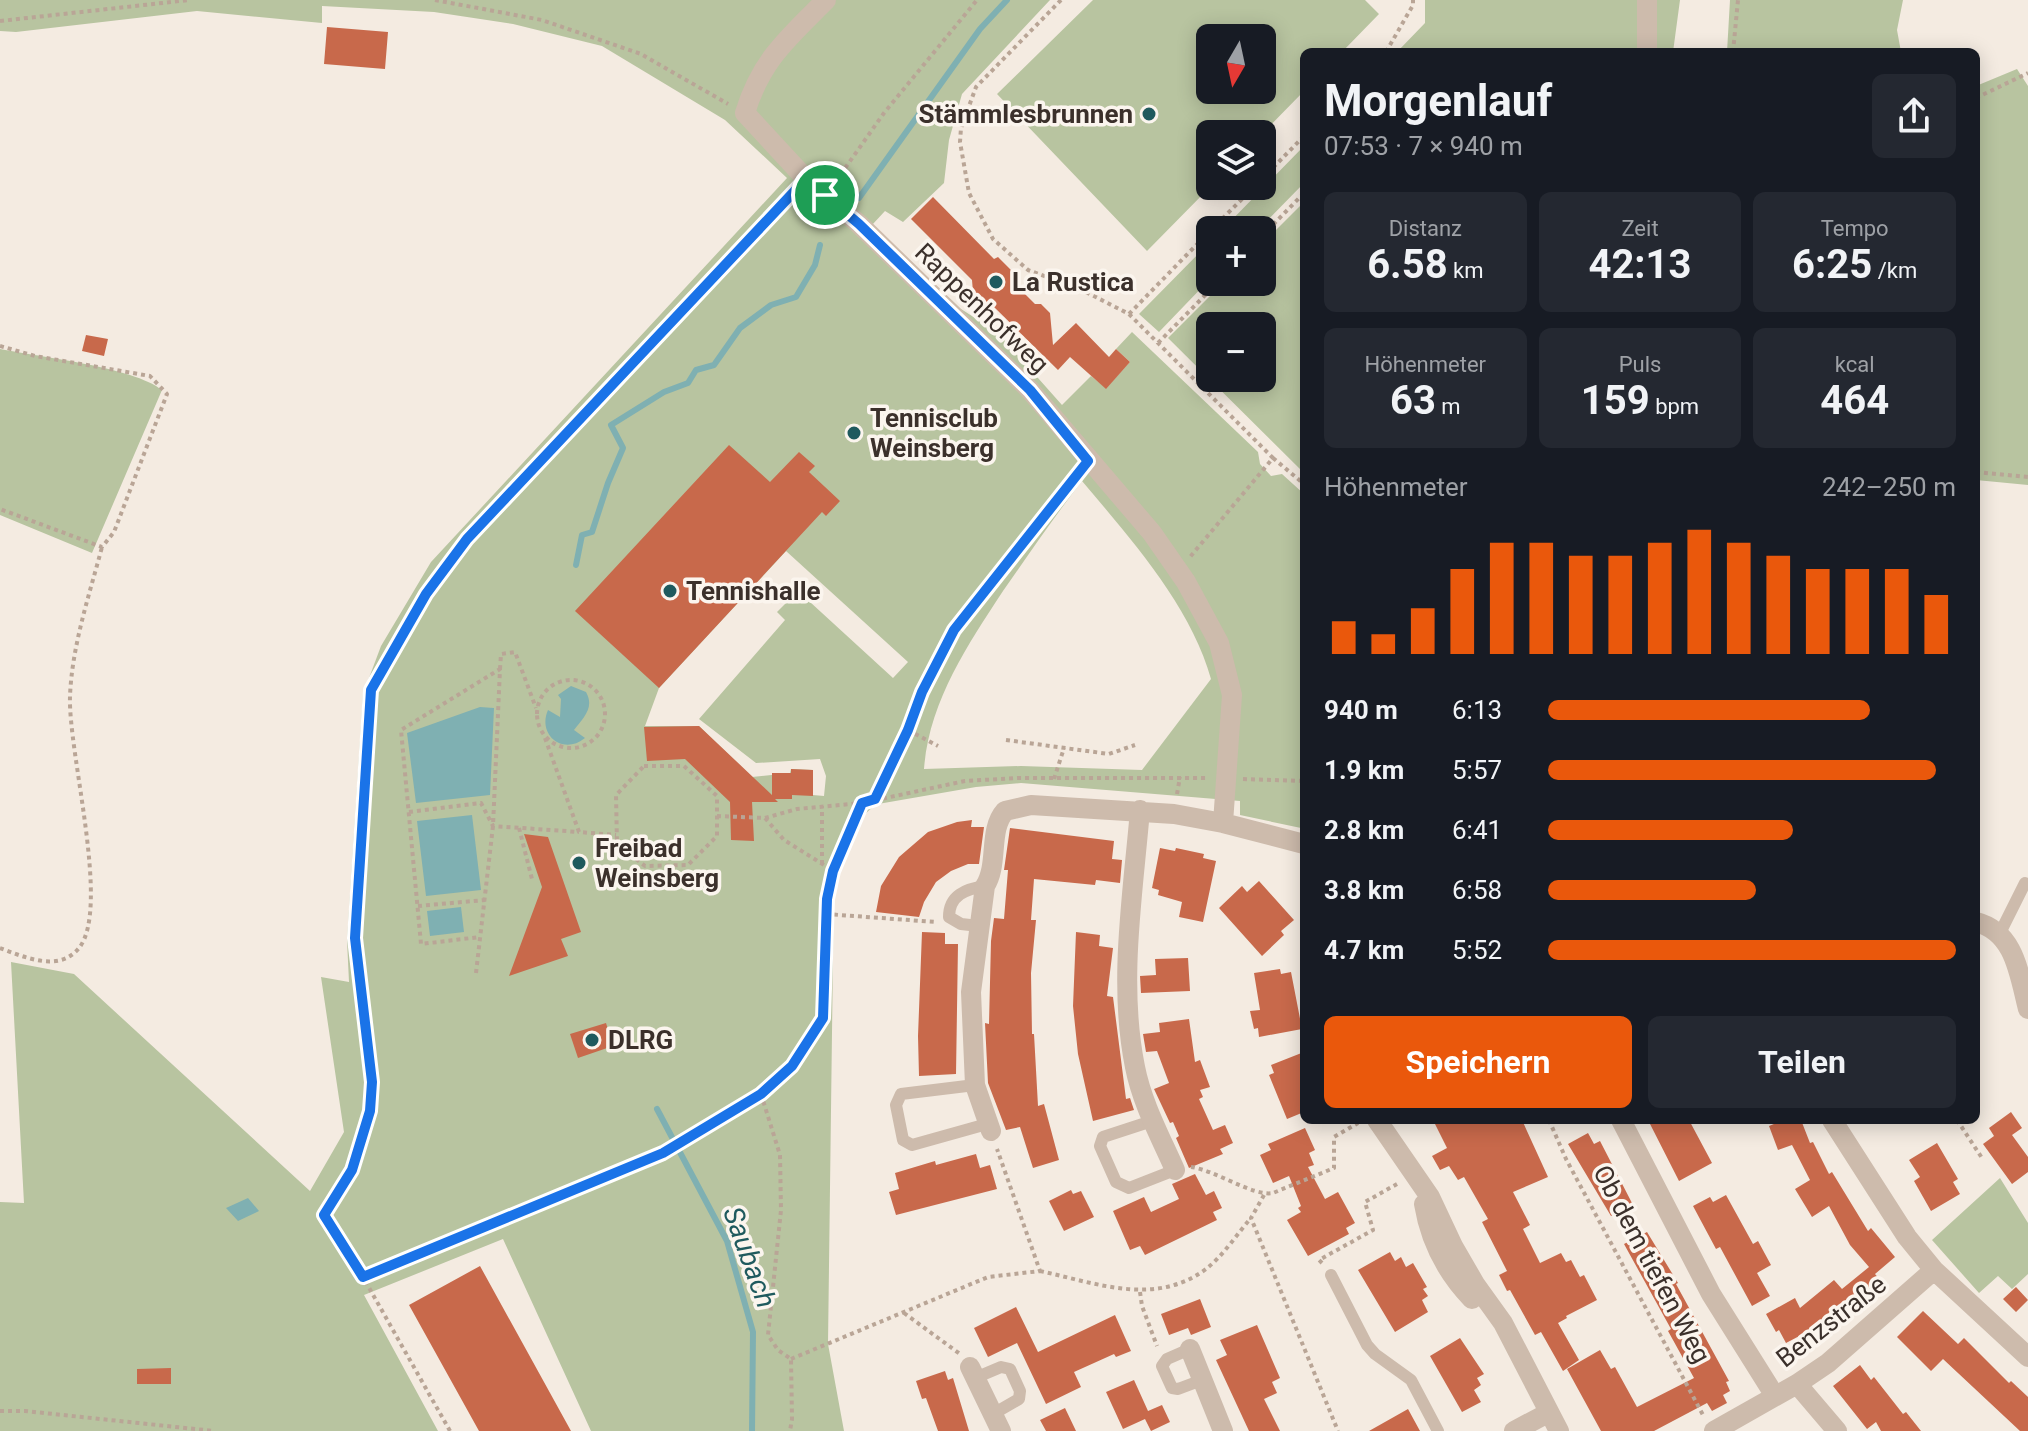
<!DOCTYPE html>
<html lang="de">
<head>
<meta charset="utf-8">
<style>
  :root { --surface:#171b24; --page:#242831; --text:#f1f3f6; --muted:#9ea1a6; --accent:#ea580c }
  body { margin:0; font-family:Roboto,sans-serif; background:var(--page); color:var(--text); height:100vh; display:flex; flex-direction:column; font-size:30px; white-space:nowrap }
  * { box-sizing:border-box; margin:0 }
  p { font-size:26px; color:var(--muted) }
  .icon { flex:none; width:44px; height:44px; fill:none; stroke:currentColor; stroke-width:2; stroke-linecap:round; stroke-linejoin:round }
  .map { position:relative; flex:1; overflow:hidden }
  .sheet { position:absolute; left:1300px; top:48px; width:680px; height:1076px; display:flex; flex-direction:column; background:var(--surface); border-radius:12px; box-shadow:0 4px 20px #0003 }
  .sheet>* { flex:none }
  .needle { width:52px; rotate:189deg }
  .buttons { position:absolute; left:1196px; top:24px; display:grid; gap:16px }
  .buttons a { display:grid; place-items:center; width:80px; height:80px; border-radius:12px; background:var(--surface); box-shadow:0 4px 20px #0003; font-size:40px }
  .pin { position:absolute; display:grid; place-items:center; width:68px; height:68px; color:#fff; margin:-34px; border:4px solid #fff; border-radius:50%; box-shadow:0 2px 8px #0007 }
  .round { display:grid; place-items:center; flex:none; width:84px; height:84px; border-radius:12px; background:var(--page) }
  .summary { display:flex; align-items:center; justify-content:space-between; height:136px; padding:0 24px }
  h1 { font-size:44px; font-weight:700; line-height:60px }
  .stats { display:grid; grid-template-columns:repeat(3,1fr); gap:12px; height:136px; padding:8px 24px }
  .stats div { display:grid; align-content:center; border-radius:12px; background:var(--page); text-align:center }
  .stats b { font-size:40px; font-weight:700 }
  .stats small { font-size:22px; font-weight:400 }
  .stats p { font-size:22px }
  .chart { height:224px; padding:16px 24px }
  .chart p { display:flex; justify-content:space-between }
  .chart svg { width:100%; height:144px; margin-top:8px; stroke:var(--accent); stroke-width:6 }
  .action { display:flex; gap:16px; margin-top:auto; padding:16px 24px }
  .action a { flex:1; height:92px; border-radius:12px; background:var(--accent); color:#fff; font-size:32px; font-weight:700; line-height:92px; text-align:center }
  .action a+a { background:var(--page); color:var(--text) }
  ul { padding:0 24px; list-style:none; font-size:26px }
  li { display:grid; grid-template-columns:128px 96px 1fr; align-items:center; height:60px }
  li i { height:20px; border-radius:10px; background:var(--accent) }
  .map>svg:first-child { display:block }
  .green { fill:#b8c4a0; fill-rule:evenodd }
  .water { fill:#7fb0b2 }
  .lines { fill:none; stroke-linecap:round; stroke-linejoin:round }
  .stream { stroke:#7fb0b2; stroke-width:6 }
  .building { fill:#c8694b }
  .path { stroke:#b9a596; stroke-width:4; stroke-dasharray:4 4; stroke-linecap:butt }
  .service { stroke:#cdbbac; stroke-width:12 }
  .minor { stroke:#cdbbac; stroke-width:20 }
  .route-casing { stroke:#fff; stroke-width:16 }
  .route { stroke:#1a73e8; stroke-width:10 }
  .poi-dot { fill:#1f5a5e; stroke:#fbf5ee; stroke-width:3 }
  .labels { text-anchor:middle; stroke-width:7; stroke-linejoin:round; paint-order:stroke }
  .poi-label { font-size:26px; font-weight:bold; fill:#3b302b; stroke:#fbf5ee; text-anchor:start }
  .street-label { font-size:26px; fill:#3b302b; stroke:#fbf5ee }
  .water-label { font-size:28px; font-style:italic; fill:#1f5a5e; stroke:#fbf5ee }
</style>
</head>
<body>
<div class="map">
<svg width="2028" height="1431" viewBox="0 0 2028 1431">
  <rect width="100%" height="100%" fill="#f4ebe1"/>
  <path class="green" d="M0,0H1050L962,94L949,140L944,183L903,222L885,211L872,225L961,309L997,332L1062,405L1091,376L1106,388L1130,362L1116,349L1132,332L1258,452L1260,464L1271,476L1282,474L1304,494V826L1301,828L1240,815V801L1021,783L976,787L878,804C853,817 845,853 834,877L828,1344L844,1431H591L503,1239L364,1295L438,1431H0V1202L24,1203L11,962L74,974L310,1191L344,1132L321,977L349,982L347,940L363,694L381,646L431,562L787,178L725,120L602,46L513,24L434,12L322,6V23L197,11L16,32L0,31ZM1082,481C1130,538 1191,606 1211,679L1142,770L1021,766L924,769C929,702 967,646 1003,591C1029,554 1054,517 1082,481ZM786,551L908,662L893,678L798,591L777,612L785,620L699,719L756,763L820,759L826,776L824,796L813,795V770L791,769L790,773L752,777L699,726H645L659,688Z
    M1093,0H1365L1379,14L1342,52H1304V91L1262,134H1210L1211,186L1147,251L997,94ZM1210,38H1262V90H1210Z
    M1425,0H1680L1673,52H1397L1425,23Z
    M1730,0H1903L1897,30L1901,52H1727Z
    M2017,69L2028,86V485L1976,480V86Z
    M1304,146V183L1258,230H1222Z
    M1304,202V473L1168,338L1224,282H1262V244ZM1210,326H1262V378H1210Z
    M1210,242V279L1159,332L1139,314Z
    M0,349C40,357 133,367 162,390L92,553L0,515Z
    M2000,1178L2028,1223V1274L2012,1289L1998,1276L1979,1293L1932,1240Z"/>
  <path class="water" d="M571,686L586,692C595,708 583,718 574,730L585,738C563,756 537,735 548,710L560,717L561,699L558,695Z
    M480,707L494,708L490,795L416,803L407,733Z
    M472,815L481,890L426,896L417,821Z
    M461,907L464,932L430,936L427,911Z
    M248,1198L259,1211L238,1221L226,1208Z"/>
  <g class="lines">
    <path class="stream" d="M859,198L980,29L1007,0
      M576,565L582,535L592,532L608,483L623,448L611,425L664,392L688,383L696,370L714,365L740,328L771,305L796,297L815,265L820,245
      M657,1109L727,1241L753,1332L752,1431"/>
  </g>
  <path class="building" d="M327,27L388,32L385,69L324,64Z
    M933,197L994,259L998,257L1013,272L1014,278L1021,284L1022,291L1035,304H1041L1050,313L1053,345L1076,323L1109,357L1116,349L1130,362L1106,389L1070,357L1058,370L993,306L992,308L973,292L972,280L911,219Z
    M86,335L108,339L104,356L82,351Z
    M729,445L770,482L799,452L815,466L809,472L840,501L826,516L822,512L659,688L575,611Z
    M699,726L772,795V773H791V769L813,770V796L792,795V799H775L778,802H752L754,841L731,840L730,802L685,759L647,761L644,727Z
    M972,820L971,827H984L979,864H968L951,871L936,882L924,902L919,917L876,912L881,886L899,857L928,832L957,822Z
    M1010,828L1114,841L1112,859L1122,860L1120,883L1096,880L1095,885L1034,879L1031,920H1036L1031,973L1032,1034H1034L1038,1106L1044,1104L1059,1160L1033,1168L1020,1127L1006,1130L988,1083L985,1023L989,1024L991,941L994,918L1004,919L1008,870H1004Z
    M524,834L548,837L581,932L561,939L568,956L509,976L542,887Z
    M1160,848L1175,851L1176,848L1204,854L1203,858L1216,861L1203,922L1179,917L1182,902L1158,895L1159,890L1152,888Z
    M1259,881L1294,920L1281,931L1284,935L1262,956L1219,908L1242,886L1247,892Z
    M922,932L945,933V944H958L956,1074L919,1076L918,1036Z
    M1076,932L1100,935L1099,946L1113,948L1107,996L1113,997L1126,1099L1130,1098L1134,1110L1093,1121L1078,1054L1073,1006Z
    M1188,958L1190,991L1141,993L1140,976L1156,975L1155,959Z
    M1280,969L1281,974L1291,972L1302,1029L1259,1037L1258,1028L1254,1029L1250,1011L1260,1010L1254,973Z
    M1189,1019L1195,1062L1200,1060L1210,1087L1200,1090L1203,1097L1199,1099L1213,1130L1225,1125L1233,1143L1220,1149L1223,1154L1189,1168L1176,1138L1179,1136L1173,1122L1170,1123L1154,1089L1169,1083L1157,1051L1146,1052L1143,1034L1160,1032L1159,1023Z
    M606,1023L613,1046L578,1058L570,1034Z
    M1304,1052V1112L1287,1119L1269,1075L1274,1073L1271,1065Z
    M2011,1112L2022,1128L2012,1135L2028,1157V1172L2012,1184L1983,1144L1994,1136L1989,1128Z
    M1433,1120H1522L1548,1177L1513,1192L1530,1225L1523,1229L1540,1263L1561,1253L1566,1262L1571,1260L1580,1277L1584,1275L1597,1300L1566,1316L1567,1318L1558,1323L1579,1360L1563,1371L1541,1332L1535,1335L1510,1290L1507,1291L1499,1275L1507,1271L1482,1222L1488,1219L1464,1177L1458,1180L1449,1166L1440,1170L1432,1156L1447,1148Z
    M1648,1120H1689L1712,1163L1679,1181Z
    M1784,1120H1801L1810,1143L1813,1142L1829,1174L1832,1172L1868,1231L1871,1228L1895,1257L1875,1274L1881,1281L1828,1324L1826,1322L1786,1343L1779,1330L1776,1332L1766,1314L1795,1298L1800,1308L1834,1280L1842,1289L1869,1267L1850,1245L1829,1206L1812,1217L1795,1189L1810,1180L1792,1145L1778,1150L1769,1126Z
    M1305,1128L1315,1150L1309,1153L1314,1165L1308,1167L1325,1199L1338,1192L1355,1223L1346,1228L1349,1234L1308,1256L1287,1220L1301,1212L1298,1208L1301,1206L1289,1176L1273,1183L1260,1155L1271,1150L1268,1144Z
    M1588,1133L1594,1144L1600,1141L1633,1205L1611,1216L1568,1144Z
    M1937,1143L1958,1179L1953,1182L1960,1194L1931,1211L1914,1181L1920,1177L1909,1160Z
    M976,1154L980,1168L990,1165L997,1189L896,1215L889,1192L899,1189L895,1173L935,1161L936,1165Z
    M1195,1174L1206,1195L1214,1191L1222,1208L1213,1212L1217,1220L1145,1255L1140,1246L1130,1250L1113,1211L1144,1197L1151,1212L1179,1199L1172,1184Z
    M1071,1190L1073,1194L1081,1191L1094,1217L1064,1231L1049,1201Z
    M1726,1195L1753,1244L1758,1241L1771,1265L1757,1273L1770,1296L1752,1306L1720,1247L1716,1249L1693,1206L1710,1197L1713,1202Z
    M1647,1232L1678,1283L1676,1284L1729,1381L1726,1382L1730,1391L1723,1395L1727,1403L1712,1411L1707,1403L1654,1431H1601L1567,1369L1600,1350L1611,1369L1615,1367L1637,1407L1694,1378L1668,1331L1671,1329L1624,1244Z
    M1390,1252L1395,1261L1401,1257L1406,1267L1413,1263L1427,1287L1423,1289L1428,1296L1422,1300L1428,1312L1395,1332L1358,1270Z
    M480,1266L571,1431H479L409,1305Z
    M2016,1287L2028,1300L2016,1312L2003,1299Z
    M1200,1299L1211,1327L1191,1335L1188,1328L1169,1335L1161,1314Z
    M1016,1307L1038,1352L1115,1315L1131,1351L1116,1357L1114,1354L1074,1372L1081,1387L1046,1404L1017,1343L988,1357L974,1328Z
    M1923,1311L1958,1344L1964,1338L2009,1383L2011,1381L2028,1397V1431H2020L1943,1359L1931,1371L1897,1337Z
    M1257,1325L1280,1378L1272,1382L1277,1393L1264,1399L1280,1431H1249L1216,1360L1227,1355L1220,1340Z
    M1460,1338L1484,1374L1477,1378L1481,1385L1474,1390L1481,1402L1462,1412L1430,1356Z
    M1860,1365L1871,1380L1874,1377L1903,1414L1906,1412L1921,1431H1881L1876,1422L1867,1429L1833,1386Z
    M171,1368V1384H137V1369Z
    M945,1371L948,1380L953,1378L969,1431H938L926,1398L922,1399L916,1381Z
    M1134,1380L1148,1411L1162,1405L1170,1422L1151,1431L1145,1419L1123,1429L1106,1392Z
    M1065,1408L1076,1431H1046L1040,1420Z
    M1408,1409L1420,1431H1369Z"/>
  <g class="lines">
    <path class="path" d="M435,0L542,20L641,54L728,104
      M1061,0L976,87L961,128L960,142L969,193L993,239L1028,270L1080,289L1129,314L1273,458L1190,557
      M0,21L189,0
      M1386,52L1413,5V0
      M1733,52L1738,0
      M1976,98L2028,73
      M1262,179L1304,136
      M836,181L884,113L977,0
      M1211,230L1255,186
      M1262,236L1304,193
      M1129,314L1210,231
      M1158,343L1218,282
      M0,346L35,356L150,376L167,394L114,532L102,547L0,509
      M1273,458L1304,484
      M1976,472L2028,477
      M500,669L501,654L515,652L536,708
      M537 714a34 34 0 1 1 68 0a34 34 0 1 1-68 0Z
      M908,730L938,746
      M545,738L579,832L616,835
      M1006,740L1109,754L1135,745
      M644,766H684L717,796V836L688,865L645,866L617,844L616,795Z
      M1054,779L1064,748
      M1243,779L1304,781
      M1177,794L1180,777
      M875,799L908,730L922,692L954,630L1077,474
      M409,812L481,803L493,826L579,832
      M717,816L765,818L797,809L862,803L965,781L1018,778H1206
      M765,818L784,840L832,870
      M519,828L532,879
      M822,864V806
      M418,906L485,900
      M826,914L936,922
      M0,948C24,957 59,973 79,948C111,908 68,753 70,696C72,646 89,596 102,547
      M476,973L493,826L500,669L401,730L421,944L480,937
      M761,1094L780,1155L781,1210L768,1335L778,1350L791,1359L792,1419L790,1431
      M1549,1120L1566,1159L1703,1415
      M1957,1120L1982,1158
      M1191,1167C1215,1170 1254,1197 1273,1193L1334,1168V1137L1358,1123
      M1264,1195L1251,1218L1338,1431
      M1322,1263L1319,1260L1373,1230L1365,1202L1397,1184
      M1040,1271C1096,1283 1155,1307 1206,1269C1223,1256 1237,1234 1251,1218
      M363,1277L663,1153L761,1094L792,1066L823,1018L827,899L833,871L862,803
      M1140,1292L1142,1306L1157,1346
      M904,1313L960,1354
      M791,1359L988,1277L1040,1271L997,1149
      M0,1411H25L214,1431
      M450,1431L363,1277L324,1215L352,1170L370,1111L372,1082L355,938L371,690L426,594L467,539L793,193"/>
    <path class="service" d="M979,926L961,924L949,917C949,895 966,889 985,886
      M2000,933L2025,883
      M975,1085L901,1094L896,1105L903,1140L912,1145L987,1124
      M1152,1121L1103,1137L1100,1146L1116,1182L1129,1188L1175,1170
      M1331,1275L1367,1345L1375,1354L1411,1380L1438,1431
      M1190,1349L1167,1359L1162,1366L1172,1388L1178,1389L1202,1380
      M975,1378L1001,1367L1010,1369L1020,1391L1019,1399L993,1414"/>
    <path class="minor" d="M826,0C788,38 761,60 745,113L806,179L859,224L1030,390L1152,533L1186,582L1219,643L1232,695L1223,823
      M1647,0V52
      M1140,810C1133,894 1118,983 1135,1067C1142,1103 1160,1136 1175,1170
      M1976,922C2015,932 2019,974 2028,1009
      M1377,1120L1430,1197L1453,1246L1475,1284L1503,1323L1559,1431
      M1621,1120L1711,1294L1775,1396
      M1832,1120L1907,1237L1934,1270L2028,1357
      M991,1131L975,1085L971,992L985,886C999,864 988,830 1005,811L1031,805L1174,814L1223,823L1304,844
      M1424,1204C1430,1241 1446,1272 1472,1299
      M1190,1349L1223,1431
      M970,1367L1001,1431
      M1797,1384L1837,1431
      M1514,1431L1548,1413
      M1714,1431L1797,1384L1828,1363L1934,1270"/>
  </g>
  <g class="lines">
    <defs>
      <path id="route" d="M806,179L859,224L1030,390L1088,461L954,630L922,692L908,730L875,799L862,803L833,871L827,899L823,1018L792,1066L761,1094L663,1153L363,1277L324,1215L352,1170L370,1111L372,1082L355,938L371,690L426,594L467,539Z"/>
    </defs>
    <use href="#route" class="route-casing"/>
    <use href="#route" class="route"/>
  </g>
  <g class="poi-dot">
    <circle cx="1149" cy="114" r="8"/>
    <circle cx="996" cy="282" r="8"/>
    <circle cx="854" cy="433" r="8"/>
    <circle cx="670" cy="591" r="8"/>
    <circle cx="579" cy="863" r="8"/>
    <circle cx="592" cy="1040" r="8"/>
  </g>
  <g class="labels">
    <g class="poi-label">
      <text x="1133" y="123" text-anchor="end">Stämmlesbrunnen</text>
      <text x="1012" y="291">La Rustica</text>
      <text x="870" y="427">Tennisclub<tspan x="870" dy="30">Weinsberg</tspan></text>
      <text x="686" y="600">Tennishalle</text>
      <text x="595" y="857">Freibad<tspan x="595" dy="30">Weinsberg</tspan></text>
      <text x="608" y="1049">DLRG</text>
    </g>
    <g class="street-label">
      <text transform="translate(982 308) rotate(44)" y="9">Rappenhofweg</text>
      <text transform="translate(1652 1264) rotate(62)" y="9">Ob dem tiefen Weg</text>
      <text transform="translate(1831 1321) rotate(-38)" y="9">Benzstraße</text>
    </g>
    <g class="water-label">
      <text transform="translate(750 1257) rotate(70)" y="10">Saubach</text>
    </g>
  </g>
</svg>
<div class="buttons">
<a><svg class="needle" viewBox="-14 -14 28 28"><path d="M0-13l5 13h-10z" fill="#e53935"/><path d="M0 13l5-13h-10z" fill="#9ea1a6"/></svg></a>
<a><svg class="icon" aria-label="layers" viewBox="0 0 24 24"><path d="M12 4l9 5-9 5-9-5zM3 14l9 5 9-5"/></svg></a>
<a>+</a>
<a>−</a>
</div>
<div class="pin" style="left:825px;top:195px;background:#1e9e55"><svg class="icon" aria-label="arrive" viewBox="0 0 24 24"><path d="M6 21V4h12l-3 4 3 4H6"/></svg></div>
<section class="sheet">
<div class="summary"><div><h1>Morgenlauf</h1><p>07:53 · 7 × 940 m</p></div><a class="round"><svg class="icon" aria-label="share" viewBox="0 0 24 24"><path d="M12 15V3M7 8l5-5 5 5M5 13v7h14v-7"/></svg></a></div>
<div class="stats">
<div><p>Distanz</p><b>6.58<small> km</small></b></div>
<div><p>Zeit</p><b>42:13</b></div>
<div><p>Tempo</p><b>6:25<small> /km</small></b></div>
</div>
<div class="stats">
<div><p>Höhenmeter</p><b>63<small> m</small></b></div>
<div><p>Puls</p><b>159<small> bpm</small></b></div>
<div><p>kcal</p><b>464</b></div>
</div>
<div class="chart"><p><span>Höhenmeter</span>242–250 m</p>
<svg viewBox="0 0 160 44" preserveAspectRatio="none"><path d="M5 44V34M15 44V38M25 44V30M35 44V18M45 44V10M55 44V10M65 44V14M75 44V14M85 44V10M95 44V6M105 44V10M115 44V14M125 44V18M135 44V18M145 44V18M155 44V26"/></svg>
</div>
<ul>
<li><b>940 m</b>6:13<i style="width:79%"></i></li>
<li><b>1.9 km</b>5:57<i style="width:95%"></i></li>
<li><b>2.8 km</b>6:41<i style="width:60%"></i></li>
<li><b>3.8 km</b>6:58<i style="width:51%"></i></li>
<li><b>4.7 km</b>5:52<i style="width:100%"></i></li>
</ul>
<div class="action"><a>Speichern</a><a>Teilen</a></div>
</section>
</div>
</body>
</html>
